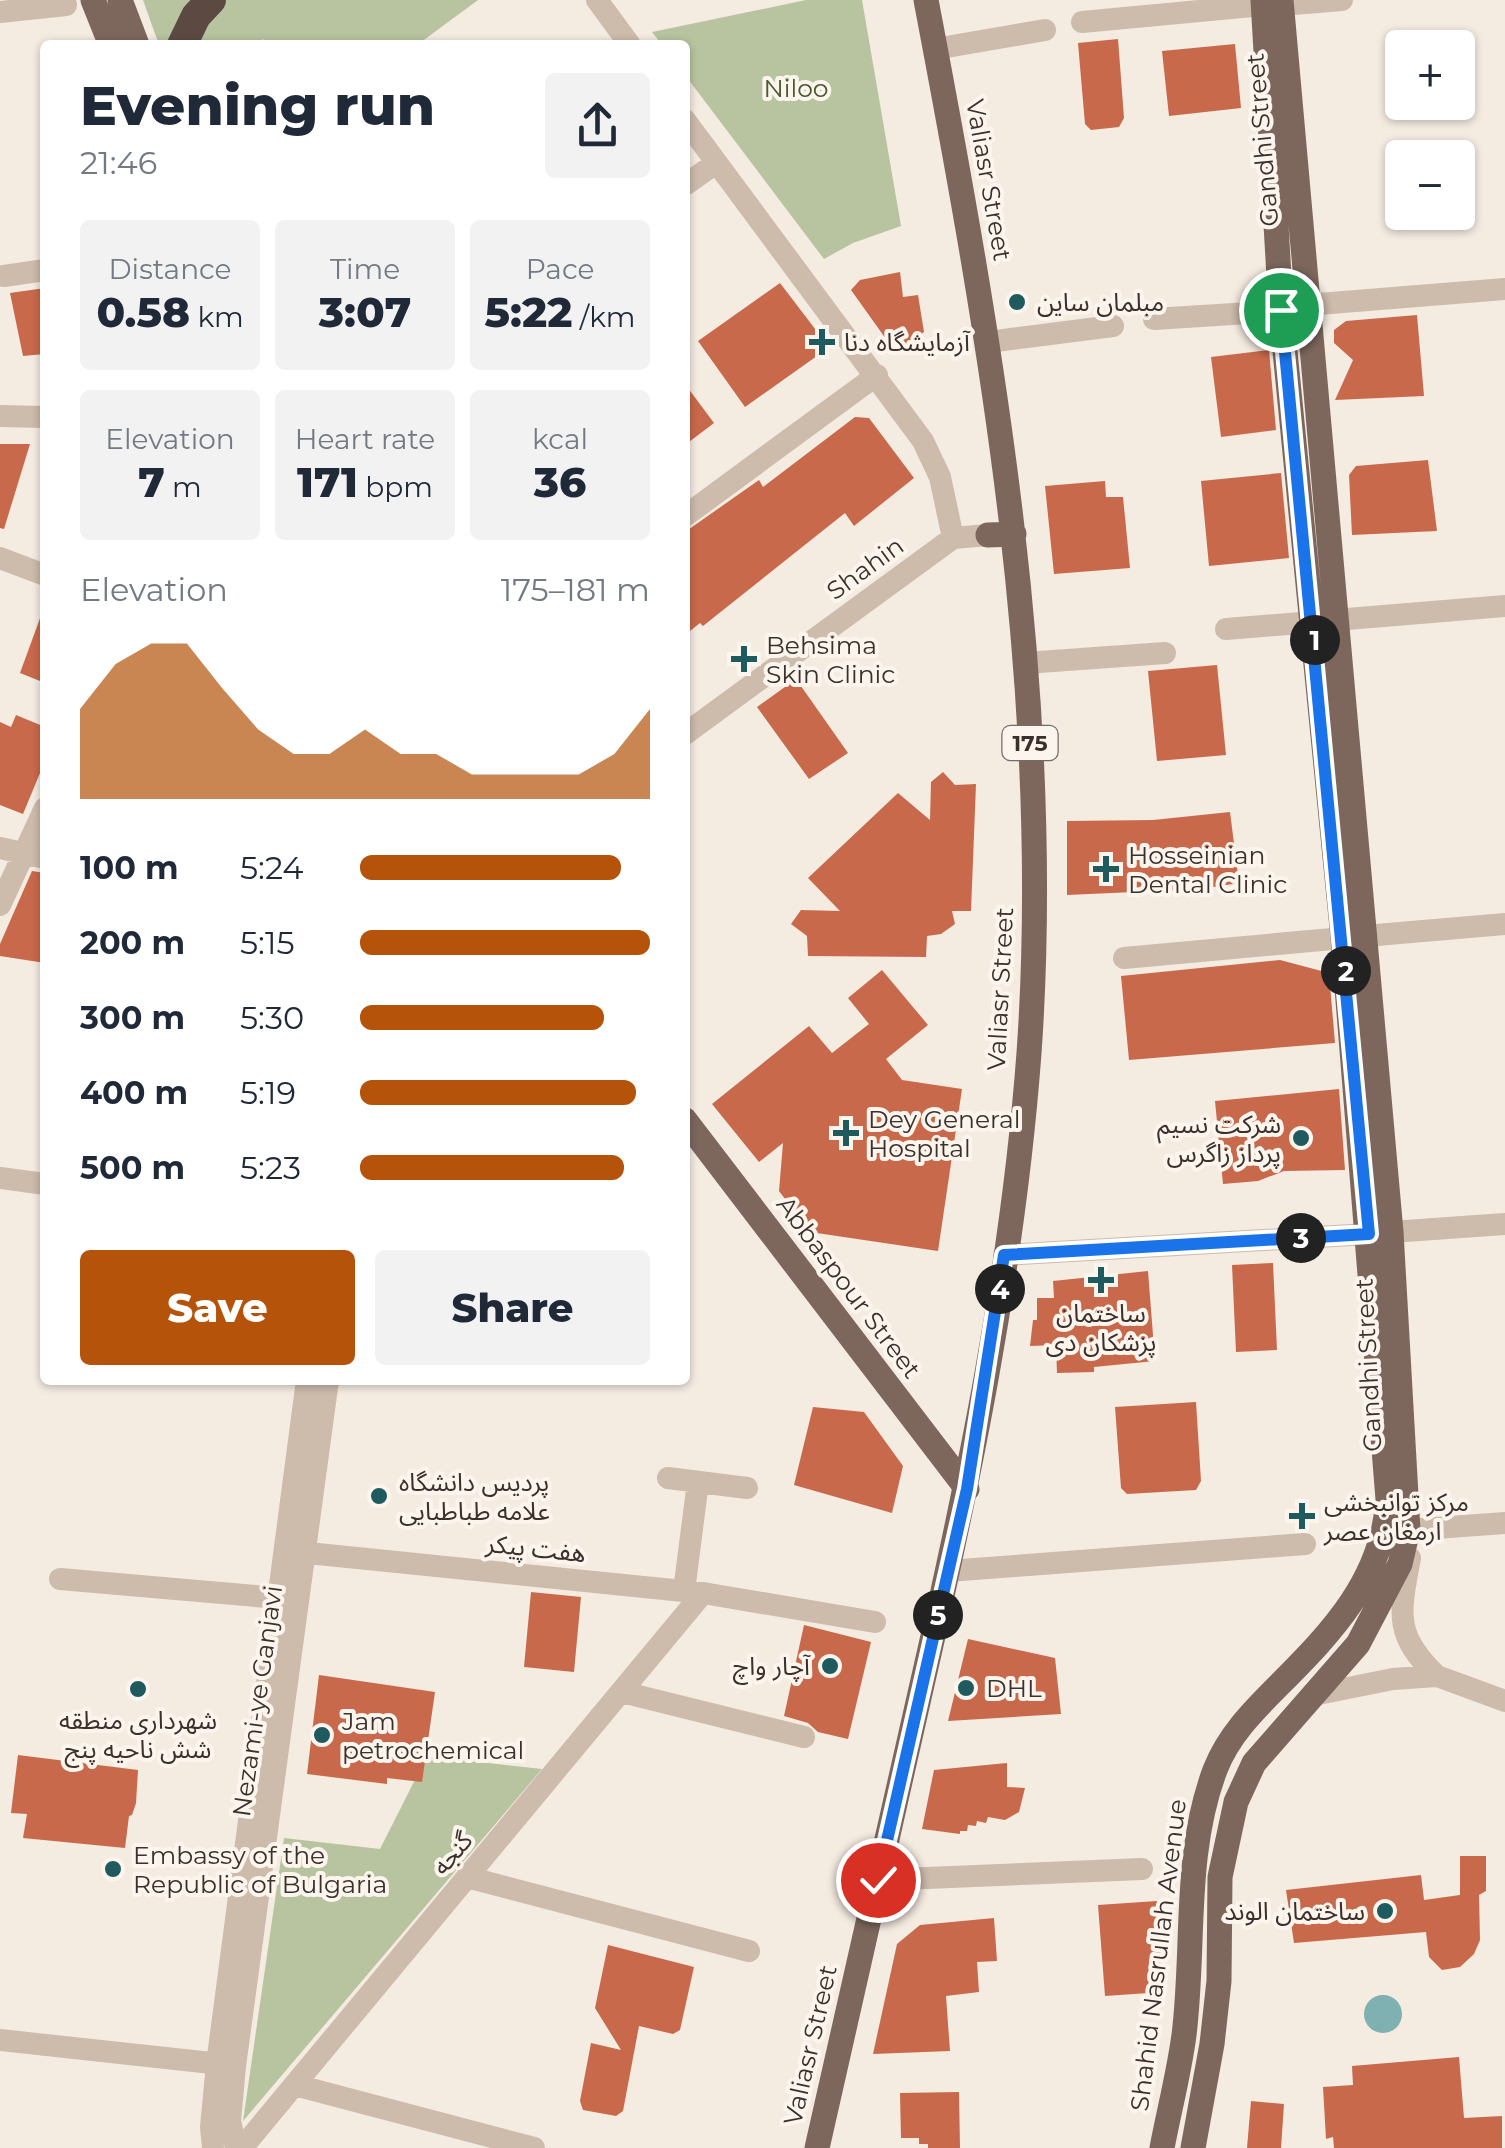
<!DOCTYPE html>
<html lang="en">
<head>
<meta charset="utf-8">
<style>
  :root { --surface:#fff; --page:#f2f2f3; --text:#1f2937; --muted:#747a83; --accent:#b45309 }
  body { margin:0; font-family:Montserrat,"Noto Sans Arabic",sans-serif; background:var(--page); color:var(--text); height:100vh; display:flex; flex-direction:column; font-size:38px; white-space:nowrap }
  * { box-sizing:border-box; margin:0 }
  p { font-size:32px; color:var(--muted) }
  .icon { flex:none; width:55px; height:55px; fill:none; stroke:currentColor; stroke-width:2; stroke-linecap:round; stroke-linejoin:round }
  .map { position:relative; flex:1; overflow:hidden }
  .drawer { position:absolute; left:40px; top:40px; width:650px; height:1345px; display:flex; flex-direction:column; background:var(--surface); border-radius:10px; box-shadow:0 2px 8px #0004 }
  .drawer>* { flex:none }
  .controls { position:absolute; left:1385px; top:30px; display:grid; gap:20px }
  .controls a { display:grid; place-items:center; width:90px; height:90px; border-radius:10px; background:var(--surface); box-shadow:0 2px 8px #0004; font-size:50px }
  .pin { position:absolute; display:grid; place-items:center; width:85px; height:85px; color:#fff; margin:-42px; border:5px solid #fff; border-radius:50%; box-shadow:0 2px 10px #0007 }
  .km { position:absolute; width:50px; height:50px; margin:-25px; border-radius:50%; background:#222; color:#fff; font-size:28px; line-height:50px; text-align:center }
  .round { display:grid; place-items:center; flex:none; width:105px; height:105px; border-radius:10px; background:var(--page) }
  .head { display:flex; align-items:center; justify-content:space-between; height:170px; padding:0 40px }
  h1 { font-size:55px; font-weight:800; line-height:75px }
  .stats { display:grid; grid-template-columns:repeat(3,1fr); gap:15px; height:170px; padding:10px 40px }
  .stats div { display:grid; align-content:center; border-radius:10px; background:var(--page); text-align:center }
  .stats b { font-size:42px; font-weight:800 }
  .stats small { font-size:28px; font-weight:400 }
  .stats p { font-size:28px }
  .chart { height:280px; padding:20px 40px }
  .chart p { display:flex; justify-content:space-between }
  .chart svg { width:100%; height:180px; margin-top:10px; fill:var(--accent); opacity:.7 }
  .action { display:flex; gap:20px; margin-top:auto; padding:20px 40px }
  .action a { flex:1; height:115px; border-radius:10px; background:var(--accent); color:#fff; font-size:40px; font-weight:800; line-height:115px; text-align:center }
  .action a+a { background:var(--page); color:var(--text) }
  ul { padding:0 40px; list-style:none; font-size:32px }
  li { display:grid; grid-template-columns:160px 120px 1fr; align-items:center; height:75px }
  li i { height:25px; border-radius:12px; background:var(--accent) }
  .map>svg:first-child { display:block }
  .green { fill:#b8c4a0 }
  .water { fill:#7fb0b2 }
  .building { fill:#c8694b }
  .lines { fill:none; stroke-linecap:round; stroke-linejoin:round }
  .minor { stroke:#cdbbac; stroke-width:22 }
  .major { stroke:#7d675c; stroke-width:25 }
  .highway { stroke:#5c4a42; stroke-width:30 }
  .route-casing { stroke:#fff; stroke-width:20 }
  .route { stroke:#1a73e8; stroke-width:12 }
  .poi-dot { fill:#1f5a5e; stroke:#fbf5ee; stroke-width:4 }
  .labels { text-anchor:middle; stroke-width:8; stroke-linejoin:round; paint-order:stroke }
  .shield { fill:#fbf5ee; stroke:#756b66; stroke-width:2.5 }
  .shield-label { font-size:22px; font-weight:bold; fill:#3b302b }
  .park-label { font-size:25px; fill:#4a5a2e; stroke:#fbf5ee }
  .street-label { font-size:25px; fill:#3b302b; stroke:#fbf5ee }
  .poi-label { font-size:25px; fill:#3b302b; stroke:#fbf5ee; text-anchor:start }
</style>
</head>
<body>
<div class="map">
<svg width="1505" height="2148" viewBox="0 0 1505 2148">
  <rect width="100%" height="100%" fill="#f4ebe1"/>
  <path class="green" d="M143,0H195L173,45H159Z
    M225,0H478L417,45H268L263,39L255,45H189Z
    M806,0H862L901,226L853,243L824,259L685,75V45H662L652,32Z
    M427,1756L542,1769L243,2121L284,1838L380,1849Z"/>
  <path class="water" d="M1364 2014a19 19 0 1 1 38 0a19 19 0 1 1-38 0Z"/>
  <path class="building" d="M1118,39L1124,118L1119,127L1091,130L1085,124L1078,43Z
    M1235,44L1241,108L1169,116L1162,51Z
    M900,272L903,297L918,295L924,332L896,353L851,290L860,280Z
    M780,283L825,342L820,346L824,351L745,407L698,341Z
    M45,288V354L23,356L10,293Z
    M1417,315L1424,396L1335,400L1353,360L1334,343V330L1346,321Z
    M1269,350L1276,430L1221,437L1211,357Z
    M685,384L714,423L685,445Z
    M855,417L869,418L914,478L854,526L845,513L703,626L700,623L685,635V532L759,480L763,487Z
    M0,444H30L4,529L0,528Z
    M1428,460L1437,531L1352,535L1349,475L1356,466Z
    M1281,473L1289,558L1209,566L1201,481Z
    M1105,481L1106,497H1123L1130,568L1054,574L1045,486Z
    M43,610L45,611V683L20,673Z
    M1217,665L1226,755L1157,761L1148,671Z
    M796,679L848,753L809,779L757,707Z
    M16,715L45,727V761L23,814L0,805V722L11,727Z
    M943,772L955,785L976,784L971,911H952L955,924L941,934L927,936L926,957L808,956L807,936L791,924L801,910L840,911L808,878L898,793L930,820L931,782Z
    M1230,812L1239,883L1201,889L1067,895V821L1153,820Z
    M32,871L45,873V963L0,956V944Z
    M1280,960L1329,973L1335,1043L1129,1060L1121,976Z
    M882,970L928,1025L886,1059L902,1080L962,1089L938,1251L810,1232L779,1191L783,1143L759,1162L712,1104L809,1026L832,1053L869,1024L848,998Z
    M1339,1089L1345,1170L1284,1171L1258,1181L1223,1184L1215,1101Z
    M1273,1263L1277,1350L1236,1352L1232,1265Z
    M1148,1271L1155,1361L1094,1367V1372L1057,1373L1056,1345L1030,1346L1033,1320H1037V1298H1054L1053,1281Z
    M1196,1402L1201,1481L1196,1490L1127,1494L1121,1488L1115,1407Z
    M813,1407L864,1412L903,1466L892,1513L794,1485Z
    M531,1592L581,1597L574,1672L524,1667Z
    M804,1625L871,1642L848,1739L818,1732L808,1723L784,1716Z
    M968,1639L1055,1658L1061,1714L948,1721Z
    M319,1675L435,1692L422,1782L387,1778V1784L307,1774Z
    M18,1755L138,1770L136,1803L132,1815L129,1816L125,1848L23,1838L27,1814L11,1813Z
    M1007,1763V1787L1025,1788L1019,1812L1005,1820L988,1817L986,1823L977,1821L976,1826L968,1825L967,1831H960V1834L922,1829L934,1770Z
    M1460,1856H1486V1891L1479,1895L1480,1940L1474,1954L1460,1967L1442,1970L1429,1957L1426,1932L1294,1943L1286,1890L1421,1875L1424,1900L1460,1895Z
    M1157,1901L1163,1992L1105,1996L1098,1905Z
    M994,1918L997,1961L977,1962L979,1992L946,1996L950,2051L873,2054L897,1944L920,1925Z
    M608,1945L694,1967L680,2030L673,2034L639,2026L623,2111L616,2116L583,2110L580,2101L591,2043L621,2050L595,2008Z
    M1459,2057L1464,2118L1502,2116V2148H1334L1333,2137L1326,2139L1323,2087L1353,2085L1352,2066Z
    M959,2092L960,2148H928V2144H919V2138H901L900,2093Z
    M1251,2101L1284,2104L1281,2148H1247Z"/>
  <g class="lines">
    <path class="minor" d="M597,0L630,45
      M1281,5L1342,0
      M0,12L66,5
      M1082,22L1263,5
      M935,49L1045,30
      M685,120L923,441L940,477L953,538
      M685,185L716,163
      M4,276L45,270
      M1306,305L1505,289
      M1154,319L1281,311
      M988,342L1113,326
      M0,416L45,417
      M685,516L877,375
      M0,558L45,575
      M1335,620L1505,606
      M1226,629L1313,622
      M1025,663L1165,653
      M685,734L953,538L988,535
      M0,848L45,858
      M0,905L45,808
      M1365,936L1505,924
      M1124,958L1343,938
      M0,1178L45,1184
      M1391,1232L1505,1224
      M1004,1255L1369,1234
      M668,1478L747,1488
      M1408,1530L1505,1523
      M288,1551L703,1593L875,1622
      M1410,1558C1400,1612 1393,1635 1437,1676
      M948,1571L1305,1544
      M60,1579L290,1599
      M684,1591L698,1482
      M622,1692L804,1737
      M1318,1694L1393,1679L1437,1676L1505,1701
      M467,1877L749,1951
      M878,1880L1142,1869
      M0,2040L230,2065
      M295,2085L534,2148
      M213,2148L211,2127L217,2064L307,1380
      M236,2148L230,2121L235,2066L328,1380
      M242,2148L703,1593"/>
    <path class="major" d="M93,0L111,45
      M120,0L137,45
      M988,535L1014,534
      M685,1120L967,1489
      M817,2148C852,1995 887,1842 921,1689C969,1480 1013,1268 1029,1053C1054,699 992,347 926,0
      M1162,2148C1169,2111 1179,2073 1184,2035C1195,1947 1183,1855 1215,1770C1228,1736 1253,1711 1279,1685C1332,1632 1383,1579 1388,1499L1343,938L1281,311L1263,0
      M1193,2148L1212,2044L1219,1981L1220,1877L1236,1802L1254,1763L1358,1644L1400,1564L1408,1530L1391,1232L1281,0"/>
    <path class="highway" d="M182,45L196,16L211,0"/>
  </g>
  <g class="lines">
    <defs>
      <path id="route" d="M878,1880L967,1489L1004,1255L1369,1234L1281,310"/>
    </defs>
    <use href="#route" class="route-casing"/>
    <use href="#route" class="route"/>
  </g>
  <g class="poi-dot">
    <circle cx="1017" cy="302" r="10"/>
    <path d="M817 327h10v10h10v10h-10v10h-10v-10h-10v-10h10z"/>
    <path d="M739 644h10v10h10v10h-10v10h-10v-10h-10v-10h10z"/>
    <path d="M1101 854h10v10h10v10h-10v10h-10v-10h-10v-10h10z"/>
    <path d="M841 1118h10v10h10v10h-10v10h-10v-10h-10v-10h10z"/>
    <circle cx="1301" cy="1138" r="10"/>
    <path d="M1096 1265h10v10h10v10h-10v10h-10v-10h-10v-10h10z"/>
    <circle cx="379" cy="1496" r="10"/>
    <path d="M1297 1501h10v10h10v10h-10v10h-10v-10h-10v-10h10z"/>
    <circle cx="830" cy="1666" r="10"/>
    <circle cx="966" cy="1688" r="10"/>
    <circle cx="138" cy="1689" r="10"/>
    <circle cx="322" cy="1735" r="10"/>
    <circle cx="113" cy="1869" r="10"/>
    <circle cx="1385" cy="1911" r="10"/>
  </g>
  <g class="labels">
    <rect class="shield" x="1002.5" y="726" width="55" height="34" rx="8"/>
    <g class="shield-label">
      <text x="1030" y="751">175</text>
    </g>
    <g class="park-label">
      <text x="796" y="97">Niloo</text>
    </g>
    <g class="street-label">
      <text transform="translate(1262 140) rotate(-95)" y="9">Gandhi Street</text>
      <text transform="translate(989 180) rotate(80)" y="9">Valiasr Street</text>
      <text transform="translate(865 568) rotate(-36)" y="9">Shahin</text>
      <text transform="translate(1000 989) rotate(-87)" y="9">Valiasr Street</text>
      <text transform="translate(849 1287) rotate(53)" y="9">Abbaspour Street</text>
      <text transform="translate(1368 1365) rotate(-93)" y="9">Gandhi Street</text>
      <text transform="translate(536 1548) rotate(6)" y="9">هفت پیکر</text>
      <text transform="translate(257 1701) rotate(-82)" y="9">Nezami-ye Ganjavi</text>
      <text transform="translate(452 1853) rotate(-50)" y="9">گنجه</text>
      <text transform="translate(1158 1955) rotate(-83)" y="9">Shahid Nasrullah Avenue</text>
      <text transform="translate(810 2045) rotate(-77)" y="9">Valiasr Street</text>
    </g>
    <g class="poi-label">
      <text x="1037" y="311">مبلمان ساین</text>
      <text x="844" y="351">آزمایشگاه دنا</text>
      <text x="766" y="654">Behsima<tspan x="766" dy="29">Skin Clinic</tspan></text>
      <text x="1128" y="864">Hosseinian<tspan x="1128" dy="29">Dental Clinic</tspan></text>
      <text x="868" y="1128">Dey General<tspan x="868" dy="29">Hospital</tspan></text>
      <text x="1281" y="1133" text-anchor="end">شرکت نسیم<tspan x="1281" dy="29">پرداز زاگرس</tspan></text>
      <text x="1101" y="1322" text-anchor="middle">ساختمان<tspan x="1101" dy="29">پزشکان دی</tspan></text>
      <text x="399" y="1491">پردیس دانشگاه<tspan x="399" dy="29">علامه طباطبایی</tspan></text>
      <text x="1324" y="1511">مرکز توانبخشی<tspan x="1324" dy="29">ارمغان عصر</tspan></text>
      <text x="810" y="1675" text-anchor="end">آچار واچ</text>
      <text x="986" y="1697">DHL</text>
      <text x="138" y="1729" text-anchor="middle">شهرداری منطقه<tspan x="138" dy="29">شش ناحیه پنج</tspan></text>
      <text x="342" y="1730">Jam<tspan x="342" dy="29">petrochemical</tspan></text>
      <text x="133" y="1864">Embassy of the<tspan x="133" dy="29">Republic of Bulgaria</tspan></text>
      <text x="1365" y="1920" text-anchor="end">ساختمان الوند</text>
    </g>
  </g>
</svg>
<div class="controls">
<a>+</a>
<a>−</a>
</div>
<div class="pin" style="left:1281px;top:310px;background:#1e9e55"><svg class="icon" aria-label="arrive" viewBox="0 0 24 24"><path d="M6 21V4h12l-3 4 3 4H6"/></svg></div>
<div class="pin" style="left:878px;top:1880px;background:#d93025"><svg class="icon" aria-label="check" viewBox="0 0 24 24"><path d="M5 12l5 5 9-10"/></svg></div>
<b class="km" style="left:1315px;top:640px">1</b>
<b class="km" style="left:1346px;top:971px">2</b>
<b class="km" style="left:1301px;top:1238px">3</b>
<b class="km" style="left:1000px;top:1289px">4</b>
<b class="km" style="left:938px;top:1615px">5</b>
<section class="drawer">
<div class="head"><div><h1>Evening run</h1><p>21:46</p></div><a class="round"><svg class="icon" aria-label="share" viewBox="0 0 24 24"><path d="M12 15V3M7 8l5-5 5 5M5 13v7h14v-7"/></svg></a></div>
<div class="stats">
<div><p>Distance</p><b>0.58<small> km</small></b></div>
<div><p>Time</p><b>3:07</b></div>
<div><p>Pace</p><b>5:22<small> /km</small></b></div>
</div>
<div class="stats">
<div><p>Elevation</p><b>7<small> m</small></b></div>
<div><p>Heart rate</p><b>171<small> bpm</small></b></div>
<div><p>kcal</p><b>36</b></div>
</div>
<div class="chart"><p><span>Elevation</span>175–181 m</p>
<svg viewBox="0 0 160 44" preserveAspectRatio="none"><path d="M0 44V22L10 11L20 6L30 6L40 17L50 27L60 33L70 33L80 27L90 33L100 33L110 38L120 38L130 38L140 38L150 33L160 22V44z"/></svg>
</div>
<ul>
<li><b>100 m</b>5:24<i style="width:90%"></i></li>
<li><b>200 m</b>5:15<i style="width:100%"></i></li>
<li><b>300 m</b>5:30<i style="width:84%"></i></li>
<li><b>400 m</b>5:19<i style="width:95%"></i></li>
<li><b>500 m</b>5:23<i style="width:91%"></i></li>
</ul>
<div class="action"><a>Save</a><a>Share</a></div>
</section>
</div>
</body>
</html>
